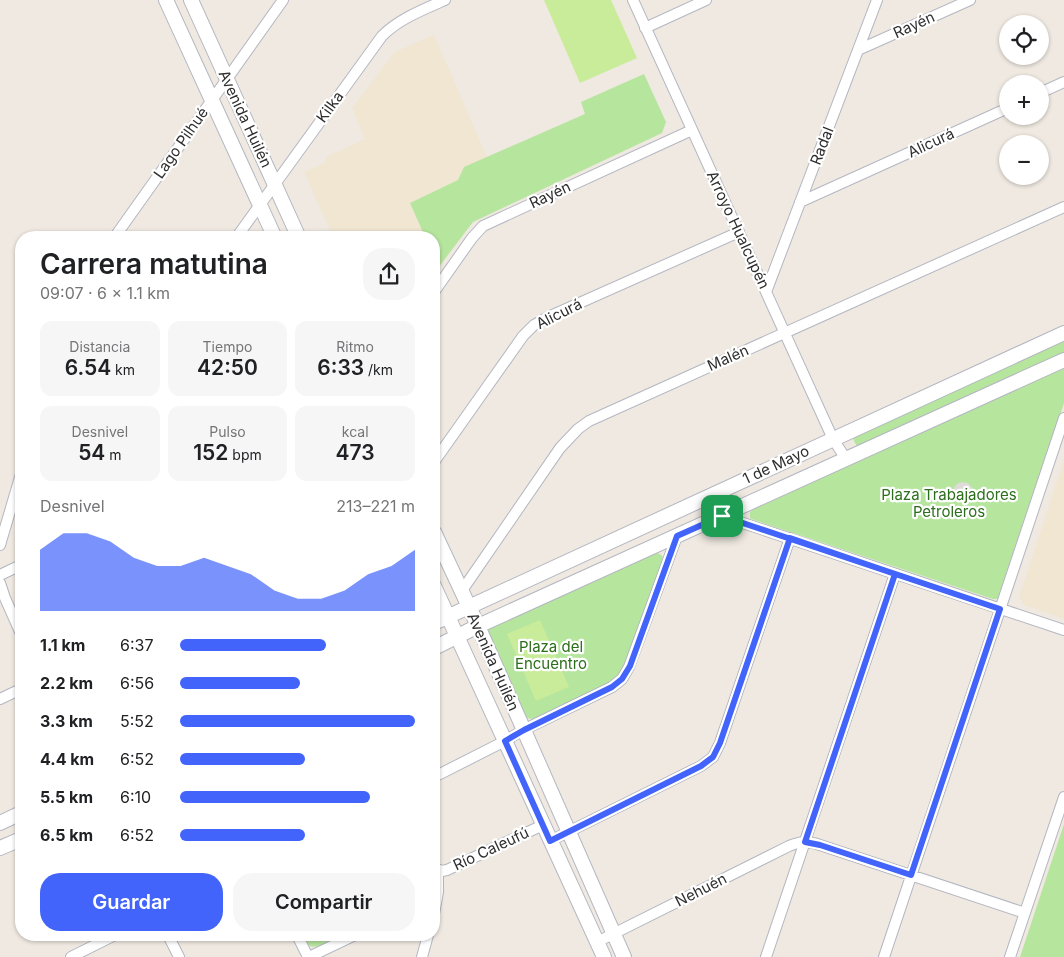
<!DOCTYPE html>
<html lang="es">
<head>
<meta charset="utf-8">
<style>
  :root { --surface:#fff; --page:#f6f6f6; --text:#202124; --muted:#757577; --accent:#4264fb }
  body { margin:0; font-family:Inter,sans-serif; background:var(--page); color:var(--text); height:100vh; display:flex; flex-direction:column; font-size:19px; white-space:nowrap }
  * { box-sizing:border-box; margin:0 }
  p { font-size:16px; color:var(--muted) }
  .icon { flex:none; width:28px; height:28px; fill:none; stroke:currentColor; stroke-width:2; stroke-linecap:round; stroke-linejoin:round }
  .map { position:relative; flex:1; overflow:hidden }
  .details { position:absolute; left:15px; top:231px; width:425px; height:710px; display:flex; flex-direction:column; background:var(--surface); border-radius:20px; box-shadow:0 1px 4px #0004 }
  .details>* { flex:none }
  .tools { position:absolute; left:999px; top:15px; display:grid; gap:10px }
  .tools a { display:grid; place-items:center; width:50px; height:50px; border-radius:50%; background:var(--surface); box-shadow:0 1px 4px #0004; font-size:25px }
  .pin { position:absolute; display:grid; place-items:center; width:42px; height:42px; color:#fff; margin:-21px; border-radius:10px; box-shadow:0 2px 8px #0006 }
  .round { display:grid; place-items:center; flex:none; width:52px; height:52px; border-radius:20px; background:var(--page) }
  .head { display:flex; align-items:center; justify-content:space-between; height:85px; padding:0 25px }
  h1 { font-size:28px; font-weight:600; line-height:38px }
  .figures { display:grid; grid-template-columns:repeat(3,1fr); gap:8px; height:85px; padding:5px 25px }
  .figures div { display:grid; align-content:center; border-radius:12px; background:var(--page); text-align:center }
  .figures b { font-size:21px; font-weight:600 }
  .figures small { font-size:14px; font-weight:400 }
  .figures p { font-size:14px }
  .chart { height:140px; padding:10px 25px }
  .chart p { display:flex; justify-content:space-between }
  .chart svg { width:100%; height:90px; margin-top:5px; fill:var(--accent); opacity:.7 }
  .action { display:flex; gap:10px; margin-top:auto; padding:10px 25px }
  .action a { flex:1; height:58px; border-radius:20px; background:var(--accent); color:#fff; font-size:20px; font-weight:600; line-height:58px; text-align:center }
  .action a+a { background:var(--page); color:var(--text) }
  ul { padding:0 25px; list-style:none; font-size:16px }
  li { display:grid; grid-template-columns:80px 60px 1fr; align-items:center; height:38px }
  li i { height:12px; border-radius:6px; background:var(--accent) }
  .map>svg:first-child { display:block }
  .education { fill:#f0e6d1 }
  .green { fill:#b6e59e }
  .pitch { fill:#c9ec9a }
  .plaza { fill:#dfdcd8 }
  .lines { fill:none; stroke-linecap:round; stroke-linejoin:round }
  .street-casing { stroke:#b4b7c1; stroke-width:12 }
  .secondary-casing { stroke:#b4b7c1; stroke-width:16 }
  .street { stroke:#fff; stroke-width:10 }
  .secondary { stroke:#fff; stroke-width:14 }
  .route-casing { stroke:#fff; stroke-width:10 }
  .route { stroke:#4264fb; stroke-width:6 }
  .labels { text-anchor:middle; stroke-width:4.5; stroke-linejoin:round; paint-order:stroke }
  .street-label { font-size:15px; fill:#2e2e2e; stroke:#fff }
  .park-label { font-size:15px; fill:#2c6e1b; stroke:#fff }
</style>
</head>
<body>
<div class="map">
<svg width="1064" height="957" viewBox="0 0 1064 957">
  <rect width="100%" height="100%" fill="#efe9e1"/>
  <path class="education" d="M434,35L487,157L464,167L458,180L410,203L425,237H332H333L304,172L324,163L328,156L365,139L352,108L395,52Z
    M1064,460V619L1024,605L1019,597Z"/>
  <path class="green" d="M644,74L666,122L662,133L473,222L438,268L434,257V238L425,237L410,203L458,180L464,167L585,114L581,102Z
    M1064,340V355L858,448L853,439L855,437Z
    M1064,368V403L1001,595L997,599H993L754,520L750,518V512L754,509Z
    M653,553C658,553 663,554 663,559L624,667L619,676L612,682L535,718L532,719L526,718L488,632L489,629Z
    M1064,824V957H1020Z
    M303,935H342C335,938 317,950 310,946C306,944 305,939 303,935Z"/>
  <path class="pitch" d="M544,0H611L637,58L580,83Z
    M540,620L569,687L536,701L507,634Z"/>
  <path class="plaza" d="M953 492a10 10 0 1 1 20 0a10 10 0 1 1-20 0Z"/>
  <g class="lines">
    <defs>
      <path id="street" d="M633,0L833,439L846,459
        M645,28L706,0
        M858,50L970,0
        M1040,93L1064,82
        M800,202L1008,108
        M114,238L283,0
        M236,238L382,36C399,19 422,10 445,0
        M434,292L472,238L483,226L692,130
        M766,292L877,0
        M434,462L523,336L534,325L548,317L739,232
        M722,516L1064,630
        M0,545L21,474
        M0,575L21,565
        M0,583L5,598L21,634
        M461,592L560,448L578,429L589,421L1064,207
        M0,699L21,689
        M434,777L505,741L523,730L612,687L622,679L629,667L677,536
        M550,841L701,766L713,757L720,743L790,538
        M434,868L442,871L447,870L543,825
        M434,914L438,892V870
        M168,935L179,957
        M297,935L308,957
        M597,942L789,846C800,841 808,841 820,845L1025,913
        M71,957L115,935
        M309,957L355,935
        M422,957L428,935
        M766,957L895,574
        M884,957L1064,418
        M1010,957L1064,797"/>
      <path id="secondary" d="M166,0L275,238
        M191,0L299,238
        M434,532L478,626L624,957
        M434,586L604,957
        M434,623L1064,333
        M434,648L478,626L1064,360
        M0,823L21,813
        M0,848L21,839"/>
    </defs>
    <use href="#street" class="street-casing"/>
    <use href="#secondary" class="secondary-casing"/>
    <use href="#street" class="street"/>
    <use href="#secondary" class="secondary"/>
  </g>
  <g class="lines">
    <defs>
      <path id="route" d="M722,516L677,536L630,666L622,679L612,687L524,730L505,741L550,841L701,766L713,757L720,743L790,538L895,574L805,842L820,845L911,875L1000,609L722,516"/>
    </defs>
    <use href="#route" class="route-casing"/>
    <use href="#route" class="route"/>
  </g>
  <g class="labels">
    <g class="street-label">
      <text transform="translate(914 25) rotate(-24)" y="5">Rayén</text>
      <text transform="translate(330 107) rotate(-54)" y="5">Kilka</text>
      <text transform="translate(245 119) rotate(65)" y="5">Avenida Huilén</text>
      <text transform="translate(181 143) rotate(-55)" y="5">Lago Pilhué</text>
      <text transform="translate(931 143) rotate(-25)" y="5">Alicurá</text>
      <text transform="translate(822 146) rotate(-69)" y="5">Radal</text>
      <text transform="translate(550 195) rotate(-25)" y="5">Rayén</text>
      <text transform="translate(738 230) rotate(65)" y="5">Arroyo Hualcupén</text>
      <text transform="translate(559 314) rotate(-27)" y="5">Alicurá</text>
      <text transform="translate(728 358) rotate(-24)" y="5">Malén</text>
      <text transform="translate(776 465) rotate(-25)" y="5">1 de Mayo</text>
      <text transform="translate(493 662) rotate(66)" y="5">Avenida Huilén</text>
      <text transform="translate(491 849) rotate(-25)" y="5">Río Caleufú</text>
      <text transform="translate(701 890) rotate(-27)" y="5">Nehuén</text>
    </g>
    <g class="park-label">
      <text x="949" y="500">Plaza Trabajadores<tspan x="949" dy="17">Petroleros</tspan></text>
      <text x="551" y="652">Plaza del<tspan x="551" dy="17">Encuentro</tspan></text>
    </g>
  </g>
</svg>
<div class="tools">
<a><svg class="icon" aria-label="locate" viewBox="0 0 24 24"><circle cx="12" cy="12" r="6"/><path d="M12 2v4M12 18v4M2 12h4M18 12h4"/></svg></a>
<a>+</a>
<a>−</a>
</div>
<div class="pin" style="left:722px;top:516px;background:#1e9e55"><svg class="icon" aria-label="arrive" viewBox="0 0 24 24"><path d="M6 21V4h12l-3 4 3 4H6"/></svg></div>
<section class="details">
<div class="head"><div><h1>Carrera matutina</h1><p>09:07 · 6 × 1.1 km</p></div><a class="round"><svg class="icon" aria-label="share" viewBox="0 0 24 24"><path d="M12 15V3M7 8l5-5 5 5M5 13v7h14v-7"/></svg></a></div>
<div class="figures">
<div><p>Distancia</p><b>6.54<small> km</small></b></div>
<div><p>Tiempo</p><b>42:50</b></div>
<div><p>Ritmo</p><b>6:33<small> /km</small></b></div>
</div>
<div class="figures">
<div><p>Desnivel</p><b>54<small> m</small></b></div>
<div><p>Pulso</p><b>152<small> bpm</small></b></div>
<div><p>kcal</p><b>473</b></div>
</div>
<div class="chart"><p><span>Desnivel</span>213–221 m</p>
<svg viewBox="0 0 160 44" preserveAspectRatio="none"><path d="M0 44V14L10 6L20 6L30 10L40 18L50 22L60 22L70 18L80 22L90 26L100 34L110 38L120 38L130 34L140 26L150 22L160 14V44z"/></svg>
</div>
<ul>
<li><b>1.1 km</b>6:37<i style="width:62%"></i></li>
<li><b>2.2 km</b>6:56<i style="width:51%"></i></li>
<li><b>3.3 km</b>5:52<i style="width:100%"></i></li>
<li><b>4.4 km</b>6:52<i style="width:53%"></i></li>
<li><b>5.5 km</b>6:10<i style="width:81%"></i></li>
<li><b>6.5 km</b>6:52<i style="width:53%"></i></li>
</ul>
<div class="action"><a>Guardar</a><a>Compartir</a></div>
</section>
</div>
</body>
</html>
